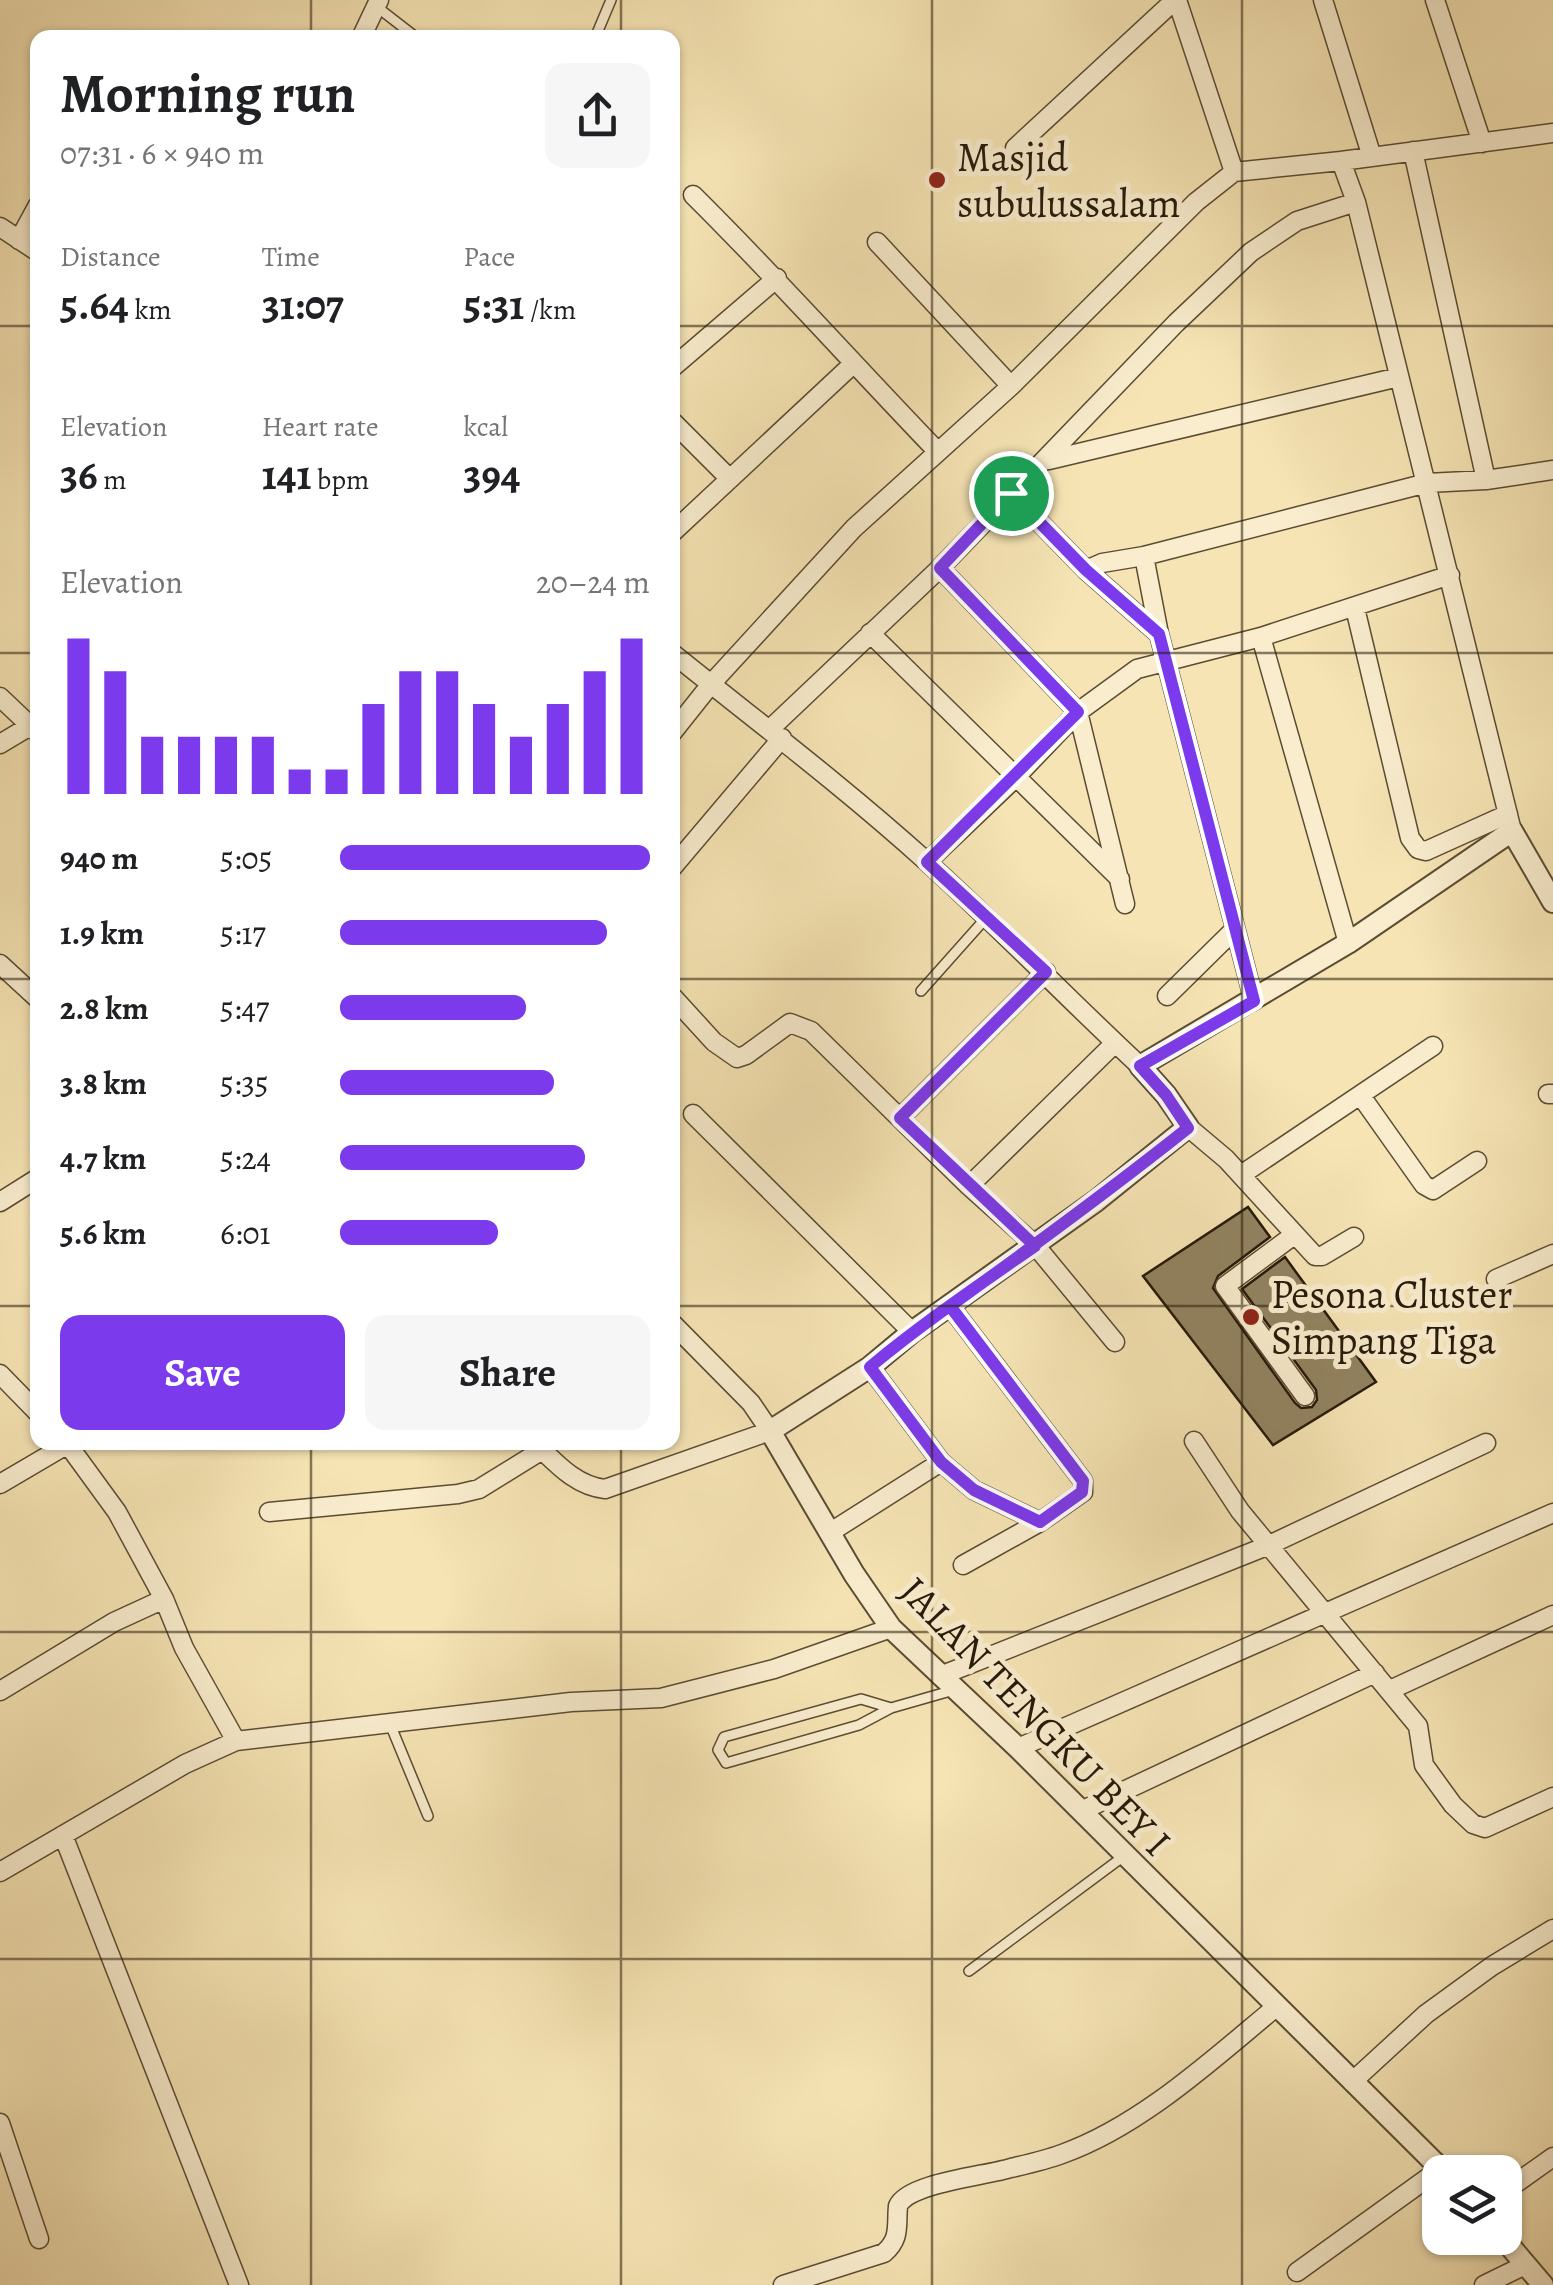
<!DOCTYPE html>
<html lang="en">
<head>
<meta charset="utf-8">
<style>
  :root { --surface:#fff; --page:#f6f6f6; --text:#202124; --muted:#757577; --accent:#7c3aed }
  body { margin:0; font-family:Alegreya,serif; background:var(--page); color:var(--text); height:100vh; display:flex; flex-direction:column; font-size:38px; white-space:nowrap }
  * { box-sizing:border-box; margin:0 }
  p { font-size:32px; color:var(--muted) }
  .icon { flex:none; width:55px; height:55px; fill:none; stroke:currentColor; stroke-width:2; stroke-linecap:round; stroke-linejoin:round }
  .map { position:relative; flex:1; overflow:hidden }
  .details { position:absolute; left:30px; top:30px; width:650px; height:1420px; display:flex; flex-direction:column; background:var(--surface); border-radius:20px; box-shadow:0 2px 8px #0004 }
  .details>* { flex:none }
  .tools { position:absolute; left:1422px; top:2155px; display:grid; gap:20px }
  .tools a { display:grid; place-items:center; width:100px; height:100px; border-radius:20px; background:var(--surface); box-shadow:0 2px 8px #0004; font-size:50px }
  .pin { position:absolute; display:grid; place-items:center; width:85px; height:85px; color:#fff; margin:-42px; border:5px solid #fff; border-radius:50%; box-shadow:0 2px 10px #0007 }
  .round { display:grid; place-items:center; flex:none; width:105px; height:105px; border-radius:20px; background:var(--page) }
  .head { display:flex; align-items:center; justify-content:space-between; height:170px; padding:0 30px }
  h1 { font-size:55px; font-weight:700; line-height:75px }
  .stats { display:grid; grid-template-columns:repeat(3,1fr); gap:15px; height:170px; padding:10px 30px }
  .stats div { display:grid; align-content:center }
  .stats b { font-size:42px; font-weight:700 }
  .stats small { font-size:28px; font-weight:400 }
  .stats p { font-size:28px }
  .chart { height:280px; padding:20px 30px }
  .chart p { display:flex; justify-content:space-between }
  .chart svg { width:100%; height:180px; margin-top:10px; stroke:var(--accent); stroke-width:6 }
  .primary-button { display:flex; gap:20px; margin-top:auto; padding:20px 30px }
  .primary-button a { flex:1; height:115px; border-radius:20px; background:var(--accent); color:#fff; font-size:40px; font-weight:700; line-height:115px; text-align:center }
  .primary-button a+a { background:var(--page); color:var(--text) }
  ul { padding:0 30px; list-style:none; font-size:32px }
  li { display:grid; grid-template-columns:160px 120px 1fr; align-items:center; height:75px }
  li i { height:25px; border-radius:12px; background:var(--accent) }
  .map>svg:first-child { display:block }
  .building { fill:#928361; stroke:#261908; stroke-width:2.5 }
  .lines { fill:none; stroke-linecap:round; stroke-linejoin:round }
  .service-casing { stroke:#5a4c33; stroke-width:12 }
  .minor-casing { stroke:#5a4c33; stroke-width:21 }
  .tertiary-casing { stroke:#5a4c33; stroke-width:24 }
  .service { stroke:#f9edce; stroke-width:9 }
  .minor { stroke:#f9edce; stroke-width:18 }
  .tertiary { stroke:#f9edce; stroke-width:20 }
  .route-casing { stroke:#fff; stroke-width:20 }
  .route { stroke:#7c3aed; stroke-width:12 }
  .grid { fill:none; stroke:#261908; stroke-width:2.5; stroke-opacity:0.55 }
  .poi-dot { fill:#8f2418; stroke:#f9edce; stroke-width:4 }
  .labels { text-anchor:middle; stroke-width:10; stroke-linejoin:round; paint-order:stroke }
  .poi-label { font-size:40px; fill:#261908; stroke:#f9edce; text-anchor:start }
  .street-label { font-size:40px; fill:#261908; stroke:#f9edce }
</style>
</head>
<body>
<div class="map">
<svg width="1553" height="2285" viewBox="0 0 1553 2285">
  <rect width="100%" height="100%" fill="#f6e4b4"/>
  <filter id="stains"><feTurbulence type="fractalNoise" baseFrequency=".002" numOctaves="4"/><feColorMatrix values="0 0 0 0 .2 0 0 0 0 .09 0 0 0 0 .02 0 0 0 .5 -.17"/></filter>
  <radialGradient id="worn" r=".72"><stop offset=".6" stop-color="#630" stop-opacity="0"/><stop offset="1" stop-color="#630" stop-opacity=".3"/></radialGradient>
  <path class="building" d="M1248,1207L1270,1237L1218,1276L1213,1288L1295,1403L1301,1408L1312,1407L1317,1400L1316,1390L1242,1289L1285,1257L1376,1382L1273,1445L1143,1276Z"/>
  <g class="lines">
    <defs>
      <path id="service" d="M377,7L417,38
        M595,38L611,0
        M921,991L986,918
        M891,1708L861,1699L724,1737L718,1750L726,1763L859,1725L891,1708L954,1690
        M390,1724L428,1816
        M969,1971L1124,1856"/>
      <path id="minor" d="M1177,0L1234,172L1341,161
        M1323,0L1372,157
        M1435,0L1482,143
        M361,38L379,0
        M1015,148L1175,0
        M1413,151L1486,480
        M693,195C777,278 856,367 938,452
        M0,227L38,252
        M19,240L38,205
        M877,242L1011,386
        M672,368L777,278
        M672,421L730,479
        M1049,460L1399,377
        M1011,493L1086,570L1159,634
        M672,533L853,364
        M1144,556L1159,634L1254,1001
        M940,568L1078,712L1125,904
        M1086,570L1102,563L1144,556L1427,483L1486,480L1553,470
        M1355,608L1410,838L1418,849L1426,851L1508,814
        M870,633L1120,879
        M1261,637L1348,943
        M672,653C758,722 844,787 926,861C999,927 1068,999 1140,1066
        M0,697L38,733
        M770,729L940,568L1176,323L1251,252L1297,221L1356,202
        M672,733L711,684L854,528L1011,386L1196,202L1234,172
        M0,744L30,726
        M1512,831L1356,202L1341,161L1553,133
        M927,862L1014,779L1078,712L1137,669L1261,637L1450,575
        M672,868L782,738
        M0,964L38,999
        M672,996L714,1042L737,1058L746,1055L790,1023L811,1031L969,1186L1035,1245L1115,1342
        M1167,996L1234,930
        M1548,1094H1553
        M1361,1096L1424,1185L1433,1190L1477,1161
        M693,1114L912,1332
        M900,1118L1046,972
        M1188,1127L1226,1159L1315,1256H1322L1354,1237
        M1241,1175L1433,1046
        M969,1186L1115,1043
        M0,1202L38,1178
        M1294,1235L1225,1286L1305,1396
        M1496,1279L1553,1254
        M870,1367L941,1462
        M0,1374L38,1413
        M1194,1441L1240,1511L1418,1726L1424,1765L1453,1805L1473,1824L1485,1828L1553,1797
        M66,1442L117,1512L164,1599L184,1648L236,1741
        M534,1442C555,1462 575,1486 605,1489L770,1431L751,1403L672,1323
        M0,1484L68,1444
        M269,1512L458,1494L479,1489L542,1450
        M829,1533L941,1462L974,1490L1040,1522L1083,1492V1481L950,1306
        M963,1565L1040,1522
        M940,1676L1267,1546L1486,1443
        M1390,1690L1553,1615
        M0,1691L114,1622L164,1599
        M1018,1748L1553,1513
        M1081,1811L1375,1673
        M63,1835L239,2285
        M0,1872L185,1764L236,1741L571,1702L661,1698L774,1669L891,1628
        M1352,2082L1426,2014L1492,1966L1553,1929
        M0,2123L39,2239
        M1505,2191L1553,2157
        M1297,2272L1440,2169
        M783,2285L884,2253C901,2238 896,2226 898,2206C908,2183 985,2176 1011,2168C1028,2164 1046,2160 1062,2154C1141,2126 1213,2059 1276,2007
        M1484,2285L1525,2265"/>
      <path id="tertiary" d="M1444,2172L1018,1748L891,1628L854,1574L770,1431L870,1367L912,1332L1096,1201L1188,1127L1166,1095L1140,1066L1348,943L1512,831L1553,902
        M1503,2238L1543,2285"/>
    </defs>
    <use href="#service" class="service-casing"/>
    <use href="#minor" class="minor-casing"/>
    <use href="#tertiary" class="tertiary-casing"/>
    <use href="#service" class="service"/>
    <use href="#minor" class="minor"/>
    <use href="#tertiary" class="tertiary"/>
  </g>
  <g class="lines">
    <defs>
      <path id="route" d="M1011,493L940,568L1078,712L927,862L1046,972L900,1118L1035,1246C979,1285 923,1323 870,1367L941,1462L974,1490L1040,1522L1082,1492L1083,1481L950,1306C1031,1248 1110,1190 1188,1128L1166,1095L1140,1066L1254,1001L1159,634L1086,570L1011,493"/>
    </defs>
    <use href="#route" class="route-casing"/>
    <use href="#route" class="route"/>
  </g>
  <path class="grid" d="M311,0V38M621,0V38M932,0V2285M1242,0V2285M0,326H38M672,326H1553M0,653H38M672,653H1553M0,979H38M672,979H1553M0,1306H38M672,1306H1553M311,1442V2285M621,1442V2285M0,1632H1553M0,1959H1553"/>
  <g class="poi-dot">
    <circle cx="937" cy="180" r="10"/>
    <circle cx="1251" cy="1317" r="10"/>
  </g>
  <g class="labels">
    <g class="poi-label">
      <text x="957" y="171">Masjid<tspan x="957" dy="46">subulussalam</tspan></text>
      <text x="1271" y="1308">Pesona Cluster<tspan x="1271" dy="46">Simpang Tiga</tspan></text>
    </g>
    <g class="street-label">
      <text transform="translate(1036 1716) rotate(46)" y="14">JALAN TENGKU BEY I</text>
    </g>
  </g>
  <rect width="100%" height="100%" filter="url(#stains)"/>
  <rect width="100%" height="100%" fill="url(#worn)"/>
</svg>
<div class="tools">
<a><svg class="icon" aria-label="layers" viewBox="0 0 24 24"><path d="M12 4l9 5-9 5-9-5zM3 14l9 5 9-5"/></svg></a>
</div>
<div class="pin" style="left:1011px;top:493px;background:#1e9e55"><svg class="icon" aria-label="arrive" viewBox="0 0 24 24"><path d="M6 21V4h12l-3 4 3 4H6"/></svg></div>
<section class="details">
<div class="head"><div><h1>Morning run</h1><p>07:31 · 6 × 940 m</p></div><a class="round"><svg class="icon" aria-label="share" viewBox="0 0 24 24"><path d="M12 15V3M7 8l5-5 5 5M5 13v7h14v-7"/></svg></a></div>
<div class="stats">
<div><p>Distance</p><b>5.64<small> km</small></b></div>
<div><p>Time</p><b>31:07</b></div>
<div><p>Pace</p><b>5:31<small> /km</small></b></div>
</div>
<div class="stats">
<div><p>Elevation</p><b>36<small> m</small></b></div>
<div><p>Heart rate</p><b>141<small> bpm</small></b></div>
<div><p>kcal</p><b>394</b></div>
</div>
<div class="chart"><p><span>Elevation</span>20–24 m</p>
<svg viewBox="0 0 160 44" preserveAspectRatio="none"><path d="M5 44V6M15 44V14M25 44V30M35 44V30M45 44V30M55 44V30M65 44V38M75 44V38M85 44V22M95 44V14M105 44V14M115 44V22M125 44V30M135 44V22M145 44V14M155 44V6"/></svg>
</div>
<ul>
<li><b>940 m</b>5:05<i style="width:100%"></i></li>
<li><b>1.9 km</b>5:17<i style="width:86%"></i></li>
<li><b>2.8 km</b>5:47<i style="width:60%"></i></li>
<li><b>3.8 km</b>5:35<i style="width:69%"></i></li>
<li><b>4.7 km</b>5:24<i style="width:79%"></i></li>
<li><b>5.6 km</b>6:01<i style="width:51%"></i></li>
</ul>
<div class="primary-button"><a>Save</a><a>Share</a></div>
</section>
</div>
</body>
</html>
